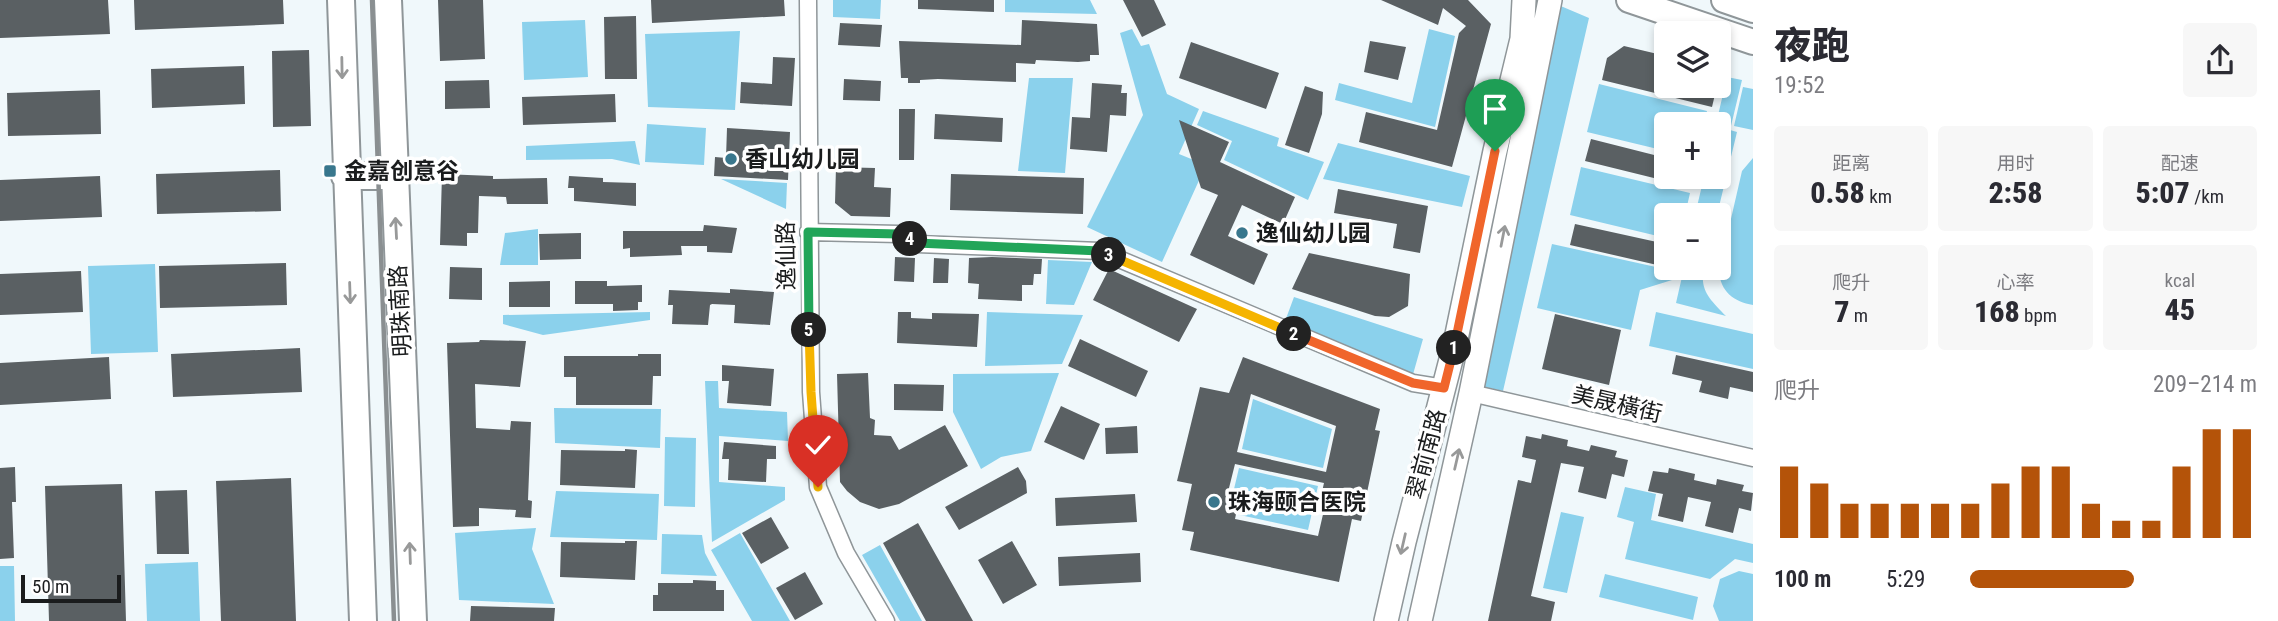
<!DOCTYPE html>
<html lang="zh">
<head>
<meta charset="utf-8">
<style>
  :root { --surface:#fff; --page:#f7f7f7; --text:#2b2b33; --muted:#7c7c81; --accent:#b45309 }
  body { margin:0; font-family:"Roboto Condensed","Noto Sans SC",sans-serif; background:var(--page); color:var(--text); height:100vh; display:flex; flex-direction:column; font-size:26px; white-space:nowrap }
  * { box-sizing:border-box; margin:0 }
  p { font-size:23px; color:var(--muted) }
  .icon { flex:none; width:38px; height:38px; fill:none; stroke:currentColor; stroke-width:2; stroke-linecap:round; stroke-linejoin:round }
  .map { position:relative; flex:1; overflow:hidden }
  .drawer { display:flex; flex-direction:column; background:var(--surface); width:525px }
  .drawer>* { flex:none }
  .controls { position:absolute; left:1654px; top:21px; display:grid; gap:14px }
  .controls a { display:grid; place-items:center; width:77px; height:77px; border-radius:7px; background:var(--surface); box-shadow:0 4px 10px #0003; font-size:35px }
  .scale { position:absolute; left:21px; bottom:18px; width:100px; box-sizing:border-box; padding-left:7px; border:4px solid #1a1c1d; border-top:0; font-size:19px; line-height:24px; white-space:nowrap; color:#1a1c1d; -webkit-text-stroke:5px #fff; paint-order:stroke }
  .pin { position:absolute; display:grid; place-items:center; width:60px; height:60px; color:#fff; margin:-72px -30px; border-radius:50% 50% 50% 0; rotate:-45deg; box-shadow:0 0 7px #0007 }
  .pin .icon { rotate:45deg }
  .km { position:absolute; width:35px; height:35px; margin:-18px; border-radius:50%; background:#222; color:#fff; font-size:19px; line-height:35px; text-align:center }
  .round { display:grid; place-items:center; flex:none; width:74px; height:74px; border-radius:7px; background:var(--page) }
  .overview { display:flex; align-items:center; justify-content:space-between; height:119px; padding:0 21px }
  h1 { font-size:38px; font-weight:800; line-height:52px }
  .stats { display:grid; grid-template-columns:repeat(3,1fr); gap:10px; height:119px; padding:7px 21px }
  .stats div { display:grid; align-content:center; border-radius:7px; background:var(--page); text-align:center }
  .stats b { font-size:30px; font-weight:800 }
  .stats small { font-size:19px; font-weight:400 }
  .stats p { font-size:19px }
  .chart { height:196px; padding:14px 21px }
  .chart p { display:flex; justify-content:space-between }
  .chart svg { width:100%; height:126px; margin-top:7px; stroke:var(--accent); stroke-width:6 }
  ul { padding:0 21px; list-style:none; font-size:23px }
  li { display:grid; grid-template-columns:112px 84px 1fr; align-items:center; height:52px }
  li i { height:18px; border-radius:9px; background:var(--accent) }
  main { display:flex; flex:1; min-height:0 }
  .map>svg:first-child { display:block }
  .green { fill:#8bd1ec }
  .building { fill:#5a6063; fill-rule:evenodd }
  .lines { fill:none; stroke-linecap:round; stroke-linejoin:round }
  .minor-casing { stroke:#8f9699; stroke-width:19 }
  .secondary-casing { stroke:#8f9699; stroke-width:26 }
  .primary-casing { stroke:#8f9699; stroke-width:28 }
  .trunk-casing { stroke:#8f9699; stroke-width:30 }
  .minor { stroke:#fff; stroke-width:16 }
  .secondary { stroke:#fff; stroke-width:23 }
  .primary { stroke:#fff; stroke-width:24 }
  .trunk { stroke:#fff; stroke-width:26 }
  .rail { stroke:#8a8f91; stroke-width:4.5 }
  .oneway { stroke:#989999 }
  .split-1-casing { stroke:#fff; stroke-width:14 }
  .split-2-casing { stroke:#fff; stroke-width:14 }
  .split-3-casing { stroke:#fff; stroke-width:14 }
  .split-4-casing { stroke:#fff; stroke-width:14 }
  .split-5-casing { stroke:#fff; stroke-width:14 }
  .split-6-casing { stroke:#fff; stroke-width:14 }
  .split-1 { stroke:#f0652b; stroke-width:9 }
  .split-2 { stroke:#f0652b; stroke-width:9 }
  .split-3 { stroke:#f5b400; stroke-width:9 }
  .split-4 { stroke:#22a559; stroke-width:9 }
  .split-5 { stroke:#22a559; stroke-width:9 }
  .split-6 { stroke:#f5b400; stroke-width:9 }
  .poi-dot { fill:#39778d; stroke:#fff; stroke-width:2.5 }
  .labels { text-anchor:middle; stroke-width:7; stroke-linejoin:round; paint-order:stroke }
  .poi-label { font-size:23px; font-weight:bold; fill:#1a1c1d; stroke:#fff; text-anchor:start }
  .street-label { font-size:23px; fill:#1a1c1d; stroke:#fff }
</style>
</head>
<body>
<main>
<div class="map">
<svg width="1753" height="621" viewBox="0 0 1753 621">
  <rect width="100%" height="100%" fill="#f0f8fb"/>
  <path class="green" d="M833,0H881L880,19L833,17Z
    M1005,0H1090L1097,14L1005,12Z
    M1556,4L1589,18L1503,391L1480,386Z
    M585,20L588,77L524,80L522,22Z
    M1132,29L1141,46L1149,44L1167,94L1199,109L1179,154L1206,165L1162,262L1087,227L1143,115L1120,33Z
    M1429,29L1455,36L1435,127L1335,100L1339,83L1412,103Z
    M740,31L735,110L648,107L645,34Z
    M1727,77L1742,80L1730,130L1737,132L1717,215H1695L1704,177H1718V124H1716Z
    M1029,78H1073L1065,173L1018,171Z
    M1599,84L1707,111L1704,124H1666V151L1587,132Z
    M1743,87L1753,89V130L1734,126Z
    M1203,111L1279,138L1277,146L1324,162L1308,200L1224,160L1232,141L1197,125Z
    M647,124L706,128L704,165L645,162Z
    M635,141L640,165L612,159L526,160V146Z
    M1338,143L1470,176L1462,207L1323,179Z
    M1753,158V305C1734,302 1720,291 1719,271L1742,171Z
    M1581,167L1690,193L1685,215H1666V238L1570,215Z
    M721,179L787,183L786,209Z
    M538,229V265H500L505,233Z
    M1552,244L1674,271L1672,280L1640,290L1631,330L1537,308Z
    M1048,260L1092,262L1074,305L1046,304Z
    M155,264L158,352L91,354L88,266Z
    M1684,268H1704C1699,291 1711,300 1726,316L1676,303Z
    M1294,297L1423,339L1412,378L1284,324Z
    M650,312V320L543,335L503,324V315Z
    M987,312L1083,315L1062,364L985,366Z
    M1656,312L1753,334V369L1649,346Z
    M1059,373L1031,451L1001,457L981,469L953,412V374Z
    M718,381L719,408L787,412L788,441L719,436V482L785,487V500L712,542L705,381Z
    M1253,399L1332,429L1323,468L1242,449Z
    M554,408L661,409L660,448L555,443Z
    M665,437L696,438L695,507L664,506Z
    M1239,468L1318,486L1308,530L1240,515L1245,491L1234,489Z
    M1625,487L1656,494L1651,520L1753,544V563L1735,559L1710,579L1625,559L1634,522L1617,517Z
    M556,491L659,494L657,540L550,537Z
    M1561,512L1584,517L1567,593L1543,588Z
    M536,528L532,549L554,604L459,600L455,533Z
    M740,533L790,621H752L711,550Z
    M662,534L702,535L705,553L717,576L661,574Z
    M880,545L922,621H900L862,555Z
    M198,562L200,621H147L145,564Z
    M0,566H14L15,621H0Z
    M1739,571L1753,574V621H1719L1713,606L1720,579Z
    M1605,574L1698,597L1693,620L1599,597Z"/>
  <path class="building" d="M0,0H108L110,34L0,38Z
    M134,0H283L284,24L135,30Z
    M438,0H483L485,59L440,61Z
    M651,0H784L785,16L652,23Z
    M918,0H994V12L918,9Z
    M1123,0H1154L1166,25L1142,37Z
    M1381,0H1468L1491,24L1452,167L1359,142L1366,112L1437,130L1459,33L1466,26L1443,8L1438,25Z
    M636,16L637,79H605L604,17Z
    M1022,20L1097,24L1099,55H1090V61L1078,62L1036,60L1035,64L1016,63V82L938,79L920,80V83H908V78H901L899,41L1021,45Z
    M840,23L882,25L880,47L838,45Z
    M1370,41L1406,47L1398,80L1364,72Z
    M1191,42L1279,73L1266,109L1179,78Z
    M1624,46L1666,56V86H1717L1712,107L1602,80L1607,58Z
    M309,50L311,126L273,127L272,51Z
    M773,57L795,58L792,106L740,103L741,82L772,84Z
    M244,66L245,104L152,108L151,69Z
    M844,79L881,81L880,101L843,100Z
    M489,80L490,108L445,109V81Z
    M1092,83L1122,85L1121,93H1127L1126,116L1110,115L1107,152L1070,149L1072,117L1090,118Z
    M1305,86L1323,92L1322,114L1309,153L1285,145Z
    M100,90L101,134L8,136L7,93Z
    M615,94L616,122L523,125L522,97Z
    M899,109H915L914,160H899Z
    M935,114L1003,118L1002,142L934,139Z
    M1179,120L1229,142L1220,162L1295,197L1283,224L1242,205L1228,236L1268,254L1254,285L1190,255L1218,195L1201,188Z
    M727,128L790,132L788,180L714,176L715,157L726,158Z
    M1591,139L1666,158V181L1585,161Z
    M836,167L875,168L874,187L891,188L890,217L851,216L835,203Z
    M280,170L281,211L157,214L156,174Z
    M442,174L493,176V179L547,178L548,204H507L506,197L479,196L478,233H467V246L440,245Z
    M951,174L1084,178L1083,214L950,210Z
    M100,176L102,217L0,221V180Z
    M569,176L603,178V182L636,183V206L574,201V188H568Z
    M1338,189L1428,206L1420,253L1393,248L1397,224L1334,213Z
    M1575,224L1666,244V267L1570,245Z
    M704,225L737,228L732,253L707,252V246H681L682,255L630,257V248L623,249V231H703Z
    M581,233V259L540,260L539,234Z
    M1309,253L1410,274L1408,306L1389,317L1375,316L1292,289Z
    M895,257L915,258L914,282L894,281Z
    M992,257L1042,259L1041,274H1034L1033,285H1022V301L978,299L979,284L968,283L969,258Z
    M934,258L949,259L948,283H933Z
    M286,263L287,305L160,308L159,266Z
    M450,267L482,268V300L449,299Z
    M1109,269L1197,309L1179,342L1093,300Z
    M81,271L83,312L0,315V274Z
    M550,281V307H509V282Z
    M575,281H607V286L642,285V302H638V310L613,311V304H575Z
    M730,289L774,292L770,325L734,323L735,305L712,304L710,305L708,325L672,324L673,305H668L669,290L730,293Z
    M898,312H911V318L932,319V313L979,314L977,347L897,343Z
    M1555,314L1621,330L1609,385L1542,369Z
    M1080,339L1148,371L1136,397L1068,366Z
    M480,340L526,341L520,387L475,384L476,428L510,430L511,421L531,422L528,500L532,501L531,518L515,517L516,510L479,508V526L453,527L447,343L479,342Z
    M300,348L302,392L173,397L171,354Z
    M638,354H661V376H653L652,405H576V377H564V356H638Z
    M1676,355L1753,372V392L1730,387L1728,399L1699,392L1702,381L1672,374Z
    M109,357L111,399L0,405V363Z
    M1243,357L1380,409L1375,430L1380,431L1361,521L1352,519L1339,582L1190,550L1194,532L1182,530L1192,484L1177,481L1200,387L1229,393ZM1251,394L1336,426L1326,472L1237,452ZM1235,464L1324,483L1318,509L1324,510L1318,536L1235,519L1240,495L1228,492Z
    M722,365L774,369L771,406L727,403L729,381H722Z
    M868,373L870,418L875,420L874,435L891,436L899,450L945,425L968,466L899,504L879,509L860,502L847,491L840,482L837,374Z
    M894,384L944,385L943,411L894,410Z
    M1061,406L1100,424L1084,460L1044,442Z
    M1137,426L1138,453L1106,454L1105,428Z
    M1542,434L1568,440L1567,446L1589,451L1591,445L1617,451L1615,457L1628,460L1624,477L1612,474L1606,499L1578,492L1584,467L1561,463L1531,596L1555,602L1551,621H1488L1518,480L1531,483L1536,460L1522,457L1526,436L1541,439Z
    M724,442L776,446V459H767L766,482L728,480L729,459H722Z
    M625,449L637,450L635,488L560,485L561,450L625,451Z
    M15,467L16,502H12L14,558L0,559V468Z
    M1018,467L1026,481L1027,493L959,530L945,507Z
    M1669,468L1695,474L1694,480L1716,485L1717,479L1744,485L1742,491L1753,493L1751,511L1739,508L1733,533L1705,526L1711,502L1688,497L1683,522L1658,516L1663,494L1648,491L1653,471L1668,473Z
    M291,478L296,621H221L216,481Z
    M122,484L126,621H49L45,486Z
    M187,490L189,554H157L155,491Z
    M1135,494L1137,522L1056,526L1055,498Z
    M771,517L789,548L761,564L742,533Z
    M918,523L973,621H926L883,543Z
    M625,541H637L635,580L560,577L561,542L625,543Z
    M1012,541L1037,585L1003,604L978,560Z
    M1140,553L1141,582L1059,586L1058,557Z
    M805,572L823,604L795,620L776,588Z
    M693,580L716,581V590H724V611H653V595H658V583H693Z
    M471,606L555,608L554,621H470Z"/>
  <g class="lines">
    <defs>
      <path id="minor" d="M808,0L811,392L818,487L846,553L886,621
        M808,232L899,234L917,244L1100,251L1413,383L1444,388
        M1471,393L1753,458"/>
      <path id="secondary" d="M1386,621L1404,542L1455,344L1495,151L1522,39L1524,0
        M1420,621L1471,393L1550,0"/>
      <path id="primary" d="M1629,0L1753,42
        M1724,0L1753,10"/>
      <path id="trunk" d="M341,0L363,621
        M388,0L413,621
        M345,176H394"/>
    </defs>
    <use href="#minor" class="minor-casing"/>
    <use href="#secondary" class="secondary-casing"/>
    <use href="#primary" class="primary-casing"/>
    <use href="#trunk" class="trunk-casing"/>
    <use href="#minor" class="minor"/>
    <use href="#secondary" class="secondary"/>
    <use href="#primary" class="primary"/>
    <use href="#trunk" class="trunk"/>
    <path class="rail" d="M372,0L394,621"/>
  </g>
  <defs><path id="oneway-shaft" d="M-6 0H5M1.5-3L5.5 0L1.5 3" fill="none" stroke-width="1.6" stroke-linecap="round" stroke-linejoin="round" transform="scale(1.75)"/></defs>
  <g class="oneway">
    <use href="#oneway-shaft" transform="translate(342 68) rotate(89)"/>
    <use href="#oneway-shaft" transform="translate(396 228) rotate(-93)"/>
    <use href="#oneway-shaft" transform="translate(1503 236) rotate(-79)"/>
    <use href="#oneway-shaft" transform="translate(350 293) rotate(88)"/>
    <use href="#oneway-shaft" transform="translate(1457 459) rotate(-77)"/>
    <use href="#oneway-shaft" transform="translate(1403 544) rotate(103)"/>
    <use href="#oneway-shaft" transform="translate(410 553) rotate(-92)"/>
  </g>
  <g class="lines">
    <defs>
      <path id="split-1" d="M1454,348L1495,151"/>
      <path id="split-2" d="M1294,334L1413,383L1444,388L1454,348"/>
      <path id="split-3" d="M1109,255L1294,334"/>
      <path id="split-4" d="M910,239L917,243L1100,251L1109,255"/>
      <path id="split-5" d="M809,330L808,232L899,234L910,239"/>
      <path id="split-6" d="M809,330L811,392L818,487"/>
    </defs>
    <use href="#split-1" class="split-1-casing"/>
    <use href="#split-2" class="split-2-casing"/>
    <use href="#split-3" class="split-3-casing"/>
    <use href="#split-4" class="split-4-casing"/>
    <use href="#split-5" class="split-5-casing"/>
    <use href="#split-6" class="split-6-casing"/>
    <use href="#split-1" class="split-1"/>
    <use href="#split-2" class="split-2"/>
    <use href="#split-3" class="split-3"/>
    <use href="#split-4" class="split-4"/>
    <use href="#split-5" class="split-5"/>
    <use href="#split-6" class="split-6"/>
  </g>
  <g class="poi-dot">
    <circle cx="731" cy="159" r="7"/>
    <rect x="323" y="164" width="14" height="14" rx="3.5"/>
    <circle cx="1242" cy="233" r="7"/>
    <circle cx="1214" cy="502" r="7"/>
  </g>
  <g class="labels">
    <g class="poi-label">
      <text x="745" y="167">香山幼儿园</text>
      <text x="344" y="179">金嘉创意谷</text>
      <text x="1256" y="241">逸仙幼儿园</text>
      <text x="1228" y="510">珠海颐合医院</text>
    </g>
    <g class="street-label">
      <text transform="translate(786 256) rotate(-91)" y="8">逸仙路</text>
      <text transform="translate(400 311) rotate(-93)" y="8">明珠南路</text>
      <text transform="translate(1617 404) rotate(13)" y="8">美晟橫街</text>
      <text transform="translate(1426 454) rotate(-75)" y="8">翠前南路</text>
    </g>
  </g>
</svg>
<div class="controls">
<a><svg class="icon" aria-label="layers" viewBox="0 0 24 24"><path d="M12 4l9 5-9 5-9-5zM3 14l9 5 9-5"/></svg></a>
<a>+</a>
<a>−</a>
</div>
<div class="scale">50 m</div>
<div class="pin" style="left:1495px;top:151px;background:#1e9e55"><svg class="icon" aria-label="arrive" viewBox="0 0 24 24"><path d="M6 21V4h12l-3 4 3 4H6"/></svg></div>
<div class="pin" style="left:818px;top:487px;background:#d93025"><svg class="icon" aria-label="check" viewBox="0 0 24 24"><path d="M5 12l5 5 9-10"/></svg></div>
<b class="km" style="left:1454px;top:348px">1</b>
<b class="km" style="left:1294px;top:334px">2</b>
<b class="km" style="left:1109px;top:255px">3</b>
<b class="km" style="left:910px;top:239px">4</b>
<b class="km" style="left:809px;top:330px">5</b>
</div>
<section class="drawer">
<div class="overview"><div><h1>夜跑</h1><p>19:52</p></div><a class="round"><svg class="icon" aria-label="share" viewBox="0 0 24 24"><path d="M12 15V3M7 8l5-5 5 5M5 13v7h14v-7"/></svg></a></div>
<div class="stats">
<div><p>距离</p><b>0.58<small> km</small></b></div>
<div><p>用时</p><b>2:58</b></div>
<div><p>配速</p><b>5:07<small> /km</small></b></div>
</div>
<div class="stats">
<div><p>爬升</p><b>7<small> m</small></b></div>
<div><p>心率</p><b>168<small> bpm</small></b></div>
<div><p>kcal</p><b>45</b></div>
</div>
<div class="chart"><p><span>爬升</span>209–214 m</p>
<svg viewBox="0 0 160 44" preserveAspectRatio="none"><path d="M5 44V19M15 44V25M25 44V32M35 44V32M45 44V32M55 44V32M65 44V32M75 44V25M85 44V19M95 44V19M105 44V32M115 44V38M125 44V38M135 44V19M145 44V6M155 44V6"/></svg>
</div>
<ul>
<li><b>100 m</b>5:29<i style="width:57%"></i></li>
</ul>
</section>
</main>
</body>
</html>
